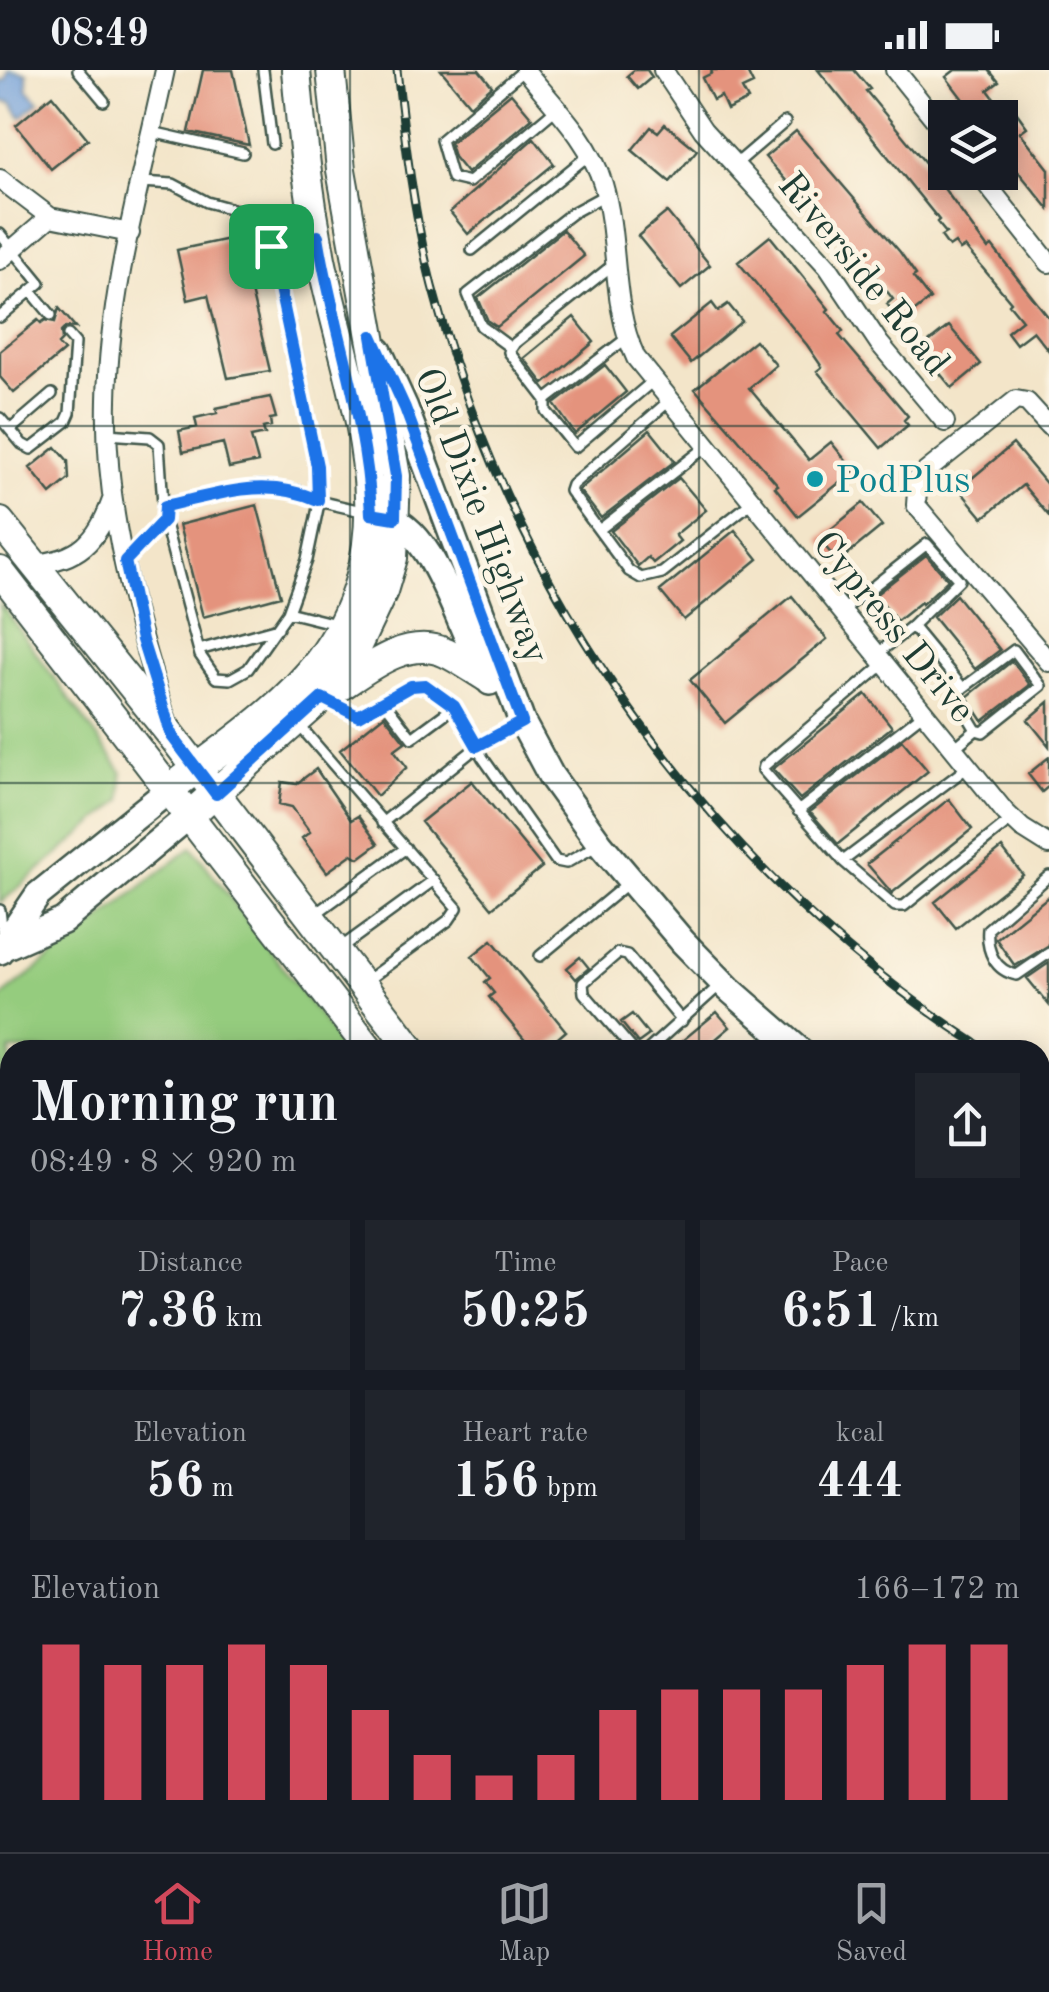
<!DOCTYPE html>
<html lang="en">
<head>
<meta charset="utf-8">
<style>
  :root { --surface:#171b24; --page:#20242c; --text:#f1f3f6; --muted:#9ea1a6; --line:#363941; --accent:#d1495b }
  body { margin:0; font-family:"Old Standard TT",serif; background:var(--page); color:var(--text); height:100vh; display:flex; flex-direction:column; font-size:38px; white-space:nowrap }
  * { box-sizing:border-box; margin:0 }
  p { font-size:32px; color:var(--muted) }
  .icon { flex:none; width:55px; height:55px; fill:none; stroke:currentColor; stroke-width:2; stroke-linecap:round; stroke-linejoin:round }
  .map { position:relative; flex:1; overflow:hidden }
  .side { position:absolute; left:0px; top:970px; width:1050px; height:812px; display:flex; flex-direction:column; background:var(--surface); border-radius:30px 30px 0 0; box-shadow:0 5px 25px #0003 }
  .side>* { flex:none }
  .controls { position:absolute; left:928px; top:30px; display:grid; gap:20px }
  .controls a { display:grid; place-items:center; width:90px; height:90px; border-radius:0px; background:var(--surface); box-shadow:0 5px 25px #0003; font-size:50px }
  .pin { position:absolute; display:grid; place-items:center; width:85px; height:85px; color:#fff; margin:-42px; border-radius:20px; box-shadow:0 5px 15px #0006 }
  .round { display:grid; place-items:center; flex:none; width:105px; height:105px; border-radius:0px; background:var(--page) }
  .head { display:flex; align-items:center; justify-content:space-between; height:170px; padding:0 30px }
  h1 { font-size:55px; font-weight:700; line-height:75px }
  .figures { display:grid; grid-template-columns:repeat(3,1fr); gap:15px; height:170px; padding:10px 30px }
  .figures div { display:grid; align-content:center; border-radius:0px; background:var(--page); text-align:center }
  .figures b { font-size:50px; font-weight:700 }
  .figures small { font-size:28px; font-weight:400 }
  .figures p { font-size:28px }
  .chart { height:280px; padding:20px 30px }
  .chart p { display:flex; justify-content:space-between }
  .chart svg { width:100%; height:180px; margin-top:10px; stroke:var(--accent); stroke-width:6 }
  .status { display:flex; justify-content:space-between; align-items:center; height:70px; padding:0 50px; background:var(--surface); direction:ltr }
  .status svg { height:28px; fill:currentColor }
  .tab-bar { display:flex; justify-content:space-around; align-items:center; height:140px; border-top:2px solid var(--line); background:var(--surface); font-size:28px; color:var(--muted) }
  .tab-bar a { display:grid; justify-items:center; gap:5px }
  .tab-bar .current { color:var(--accent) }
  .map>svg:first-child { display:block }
  .built { fill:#eed7bb }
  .green { fill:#95cc7e; stroke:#5a8459; stroke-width:2.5 }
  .water { fill:#719fd9; stroke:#486e86; stroke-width:2.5 }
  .building { fill:#e4937d }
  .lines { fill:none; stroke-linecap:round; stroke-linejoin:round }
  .lane-casing { stroke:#3f564a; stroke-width:14 }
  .street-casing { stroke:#3f564a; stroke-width:22 }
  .secondary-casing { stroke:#3f564a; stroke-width:30 }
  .primary-casing { stroke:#3f564a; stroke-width:32 }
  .lane { stroke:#fff; stroke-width:9 }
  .street { stroke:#fff; stroke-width:18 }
  .secondary { stroke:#fff; stroke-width:25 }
  .primary { stroke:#fff; stroke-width:28 }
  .rail-casing { stroke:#1f3d34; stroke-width:9 }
  .rail { stroke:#fcf5e5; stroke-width:5; stroke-dasharray:15; stroke-linecap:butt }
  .route-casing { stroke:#fff; stroke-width:20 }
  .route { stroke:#1a73e8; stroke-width:12 }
  .grid { fill:none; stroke:#1f3d34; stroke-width:2.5; stroke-opacity:0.55 }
  .culture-dot { fill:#0f9aa8; stroke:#fcf5e5; stroke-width:4 }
  .labels { text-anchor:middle; stroke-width:9; stroke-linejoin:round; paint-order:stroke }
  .street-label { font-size:38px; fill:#1f3d34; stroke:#fcf5e5 }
  .culture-label { font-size:38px; fill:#0d838f; stroke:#fcf5e5; text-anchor:start }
</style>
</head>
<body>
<div class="status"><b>08:49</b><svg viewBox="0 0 49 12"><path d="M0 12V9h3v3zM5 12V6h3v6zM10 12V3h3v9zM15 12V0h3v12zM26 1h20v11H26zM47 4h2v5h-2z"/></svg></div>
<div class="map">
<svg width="1049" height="1782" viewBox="0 0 1049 1782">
  <rect width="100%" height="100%" fill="#fcf5e5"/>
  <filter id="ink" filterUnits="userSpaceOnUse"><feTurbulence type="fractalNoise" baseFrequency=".01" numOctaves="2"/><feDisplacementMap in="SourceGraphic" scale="20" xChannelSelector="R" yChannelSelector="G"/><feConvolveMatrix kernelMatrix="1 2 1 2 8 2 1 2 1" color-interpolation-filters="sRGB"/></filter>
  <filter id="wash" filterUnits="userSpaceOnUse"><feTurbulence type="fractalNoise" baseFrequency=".0048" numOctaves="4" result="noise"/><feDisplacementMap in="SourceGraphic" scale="40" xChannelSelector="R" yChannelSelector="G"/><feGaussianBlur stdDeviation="2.25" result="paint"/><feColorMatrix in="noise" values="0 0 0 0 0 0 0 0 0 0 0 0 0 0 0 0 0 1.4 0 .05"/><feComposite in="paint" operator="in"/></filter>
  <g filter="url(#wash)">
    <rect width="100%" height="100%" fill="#f3e5c9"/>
    <path class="built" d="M904,1772L910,1782H686L680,1773Z"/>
    <path class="green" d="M0,533L122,702V730L0,833Z
      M192,777L345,980H10V1772L404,1773L393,1782H0V928Z"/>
    <path class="water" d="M8,0L27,3V19L39,32L21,47L11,33L0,31V11H6Z"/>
    <g id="blocks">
      <path class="building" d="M203,0H233L249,75L189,62Z
        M441,0H479L492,16L470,35Z
        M634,0H647L652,7L638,19L627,6Z
        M711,0H746L753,14L742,19L748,30L727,40L721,26L713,30L702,8L712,3Z
        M818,0H854L870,19L866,21L927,95L988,179L992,176L1049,248V281L1033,261L1016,274L1007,262L1022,250L1009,234L1011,232L965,177L960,180L955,173L949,177L941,166L946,163L937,152L939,150Z
        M955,0H989L999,12L988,20L1006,44L1014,39L1027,57L1020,62L1049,99V139L1007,88L1012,84L1000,68L1001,48H984L973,32L968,36L946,7Z
        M511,23L532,48L467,103L454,87L450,73Z
        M52,25L88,69L51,99L16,55Z
        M665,54L697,80L670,112L632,80L651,57L658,62Z
        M796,61L900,182L916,205L913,207L930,229L901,252L887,234L893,229L844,167L802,121L798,124L765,87Z
        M534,68L554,94L468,164L450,142Z
        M667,142L710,195L681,219L638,166Z
        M563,160L584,186L497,257L488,251L478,228Z
        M770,166L829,239L827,241L843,261L839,265L908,346L904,350L908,355L881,378L817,301L822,297L807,275L738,192Z
        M238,167L270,301L228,308L208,225L188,230L177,180Z
        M712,233L718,241L728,234L742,251L691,293L670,267Z
        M59,238L76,258L66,257L61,262L62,270L58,274L64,281L14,323L0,307V281L38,250L41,253L45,250L55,252Z
        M574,247L594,272L544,314L524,288Z
        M949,256L981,294L952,318L920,279Z
        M755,270L776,295L749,318L809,390L831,372L854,401L798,446L775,417L778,415L695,319Z
        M605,295L626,322L575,364L554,334Z
        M270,327L276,348L270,349L271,356L263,358L265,364L251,367L258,392L229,398L223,373L183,382L179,361L197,357L195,348L217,343L216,338Z
        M650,360L675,391L601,448L579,420Z
        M1013,374L1049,417V446L1023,415L983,448L959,419Z
        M56,377L68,391L69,409L51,424L30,398Z
        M679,408L706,440L675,465L680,471L653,493L648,487L638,496L611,461Z
        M863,433L882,456L838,492L819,469Z
        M257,435L281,526L203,547L179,455Z
        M735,460L758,489L684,550L660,521Z
        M926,485L948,510L922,534L921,532L897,551L875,525Z
        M956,525L1000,580L975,599L933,547Z
        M792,526L827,569L725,653L690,610Z
        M1012,591L1030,615L983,651L967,627Z
        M866,624L892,657L800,729L773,699Z
        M1049,632V676L1028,650Z
        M384,645L405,672L394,680L407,697L377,726L340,680Z
        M902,670L928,701L838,774L810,742Z
        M1049,687V716L1042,722L1028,704Z
        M316,699L351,750L358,746L378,774L359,788L352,784L327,802L302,768L310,762L292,737L279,734L282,712L296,714Z
        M472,711L542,797L492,838L421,752Z
        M949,729L972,759L892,823L867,794Z
        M1002,778L1023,805L956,858L935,832Z
        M1049,826V875L1015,896L996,869Z
        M492,870L566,961L544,980H533L489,927L494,923L485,912L490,908L472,886Z
        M580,887L589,898L576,909L567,898Z
        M1049,893V935L1027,908Z
        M717,942L730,957L703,980H671Z
        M632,944L649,965L638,973L621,952Z"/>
    </g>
  </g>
  <g filter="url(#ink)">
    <use href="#blocks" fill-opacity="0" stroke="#3f564a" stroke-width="2.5"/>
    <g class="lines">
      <defs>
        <path id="lane" d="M78,0L104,31
          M263,0L272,74
          M524,0L441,70L452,108L469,112L556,39
          M152,62L243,83
          M735,95L785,52
          M0,164L40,213L0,247
          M271,176L315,167
          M472,180L590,84
          M614,194L515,273L509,282L546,330V341L575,377L653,311
          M31,221L51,245
          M511,278L481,256L468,224L572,143L605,125
          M546,330L627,268
          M669,331L572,415L570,421L629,501L641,508L662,503L752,432
          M0,348L22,374L31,379L66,352L70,343L75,273L68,265
          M10,360L52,324
          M107,364L150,367L159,374L164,450L200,585L216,608L230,609L248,599L288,542L307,490L318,438L317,395L271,176L262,151L254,145L207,132L173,114L141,112
          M165,436L261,416L298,421L318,431L366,442
          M599,460L706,377
          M125,491L164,450
          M863,524L898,567
          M842,541L927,474L959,510L912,556
          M288,542L336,554
          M199,580L278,558
          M876,585L912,556L963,618L1014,580L1041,616L983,662L976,660L953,679
          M884,594L764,696L763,700L843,791L895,836H904L1012,749
          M963,618L958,625L961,635L976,660
          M327,630L358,646L411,616L425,615L454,637L483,688L556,791L566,793L598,775
          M385,633L412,668L454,637
          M299,655L457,838L449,850L366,911
          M798,741L924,643
          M382,753L477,677L519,653
          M843,791L968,697
          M1049,806L988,859C986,881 995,901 1017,905L1049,883
          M0,840L3,865
          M315,844L406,778
          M339,879L434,810
          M540,886L628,813
          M633,980L584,923L583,913L618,883L627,885L682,951
          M648,980L720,915
          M1040,1186L1049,1193
          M1040,1242L1049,1235
          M1040,1508L1046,1525L1040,1530
          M1040,1569L1049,1576
          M1040,1641L1049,1633
          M1040,1764L1049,1758
          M701,1772L709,1782
          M836,1772L840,1782
          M878,1772L884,1782
          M1039,1772L1045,1782
          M1013,1782L1028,1772"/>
        <path id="street" d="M165,0C142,108 109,219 107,330C104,439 135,549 167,652
          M525,0C553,35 590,70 603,114C620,172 610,233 636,288L1005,742L1022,758L1049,775
          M663,0L703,60L828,197L879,273L945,352
          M895,0L945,62
          M977,102L1049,193
          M0,109L50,147L130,163
          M0,190L50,147
          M1049,356L1027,332L1016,330L918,408L916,435L1049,592
          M33,494C79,490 97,472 112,430
          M655,1772L662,1782
          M531,1782L542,1772"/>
        <path id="secondary" d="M379,281L405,338L522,652L551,706L600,774L683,872L729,919L799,980
          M381,445C438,457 460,569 490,612
          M4,877L63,851L190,745
          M0,881L38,825L169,720
          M1040,1134L1049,1138"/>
        <path id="primary" d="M0,452L172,666L412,980
          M0,501L370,980
          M332,622C363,602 406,564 446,583C459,589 473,599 486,607
          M169,720C219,680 280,642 319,591C415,463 349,326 321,189C309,126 301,63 296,0
          M190,745L322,628L353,584L383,521L393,488L396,406L341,100L331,0
          M934,1772L940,1782
          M974,1772L981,1782"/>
      </defs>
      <use href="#lane" class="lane-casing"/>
      <use href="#street" class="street-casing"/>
      <use href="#secondary" class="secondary-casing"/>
      <use href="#primary" class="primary-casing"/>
      <use href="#lane" class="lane"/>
      <use href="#street" class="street"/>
      <use href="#secondary" class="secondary"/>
      <use href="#primary" class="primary"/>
      <defs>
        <path id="rail" d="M397,0C405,72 414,145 432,216C515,529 712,805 986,980
          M1040,1025L1049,1030"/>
      </defs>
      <use href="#rail" class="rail-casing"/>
      <use href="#rail" class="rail"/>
    </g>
  </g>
  <g class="lines" filter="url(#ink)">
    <defs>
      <path id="route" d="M318,166C333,259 367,348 371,444L395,448L396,406L372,266L405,338L522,652L477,676L454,636L425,615L411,616L358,646L322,628L216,724L172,666L142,570L125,491L164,450L165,436C220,424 263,406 318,430L317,396L271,176Z"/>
    </defs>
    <use href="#route" class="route-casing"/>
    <use href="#route" class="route"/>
  </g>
  <path class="grid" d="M350,0V980M699,0V980M0,356H1049M0,713H1049M0,1069H10M1040,1069H1049M0,1426H10M1040,1426H1049M350,1772V1782M699,1772V1782"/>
  <circle class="culture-dot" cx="815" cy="409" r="10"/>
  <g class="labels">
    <g class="street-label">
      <text transform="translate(865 203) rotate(51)" y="13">Riverside Road</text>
      <text transform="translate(483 445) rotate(69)" y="13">Old Dixie Highway</text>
      <text transform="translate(895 556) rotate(51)" y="13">Cypress Drive</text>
    </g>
    <g class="culture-label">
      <text x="835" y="422">PodPlus</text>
    </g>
  </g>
</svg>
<div class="controls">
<a><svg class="icon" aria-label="layers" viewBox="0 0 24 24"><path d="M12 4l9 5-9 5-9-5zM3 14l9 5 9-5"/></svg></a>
</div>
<div class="pin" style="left:271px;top:176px;background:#1e9e55"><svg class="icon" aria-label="arrive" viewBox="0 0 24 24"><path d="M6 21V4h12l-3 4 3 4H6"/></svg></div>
<section class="side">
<div class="head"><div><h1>Morning run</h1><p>08:49 · 8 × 920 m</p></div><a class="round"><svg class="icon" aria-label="share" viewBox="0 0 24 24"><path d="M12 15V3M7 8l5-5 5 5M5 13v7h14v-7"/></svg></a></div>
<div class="figures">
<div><p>Distance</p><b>7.36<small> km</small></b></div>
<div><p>Time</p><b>50:25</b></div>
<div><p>Pace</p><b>6:51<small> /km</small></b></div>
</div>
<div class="figures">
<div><p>Elevation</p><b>56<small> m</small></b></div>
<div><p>Heart rate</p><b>156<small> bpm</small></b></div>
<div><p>kcal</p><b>444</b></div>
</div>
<div class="chart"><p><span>Elevation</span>166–172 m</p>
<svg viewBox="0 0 160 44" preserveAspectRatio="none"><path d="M5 44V6M15 44V11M25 44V11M35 44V6M45 44V11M55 44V22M65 44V33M75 44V38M85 44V33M95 44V22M105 44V17M115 44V17M125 44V17M135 44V11M145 44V6M155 44V6"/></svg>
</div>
</section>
</div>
<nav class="tab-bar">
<a class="current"><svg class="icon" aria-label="home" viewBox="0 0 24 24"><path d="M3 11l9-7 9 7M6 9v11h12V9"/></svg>Home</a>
<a><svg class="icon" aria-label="map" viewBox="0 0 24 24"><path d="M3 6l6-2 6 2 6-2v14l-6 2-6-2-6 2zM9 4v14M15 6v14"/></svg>Map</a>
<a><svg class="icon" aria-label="saved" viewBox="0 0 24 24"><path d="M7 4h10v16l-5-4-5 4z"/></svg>Saved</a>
</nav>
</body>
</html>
